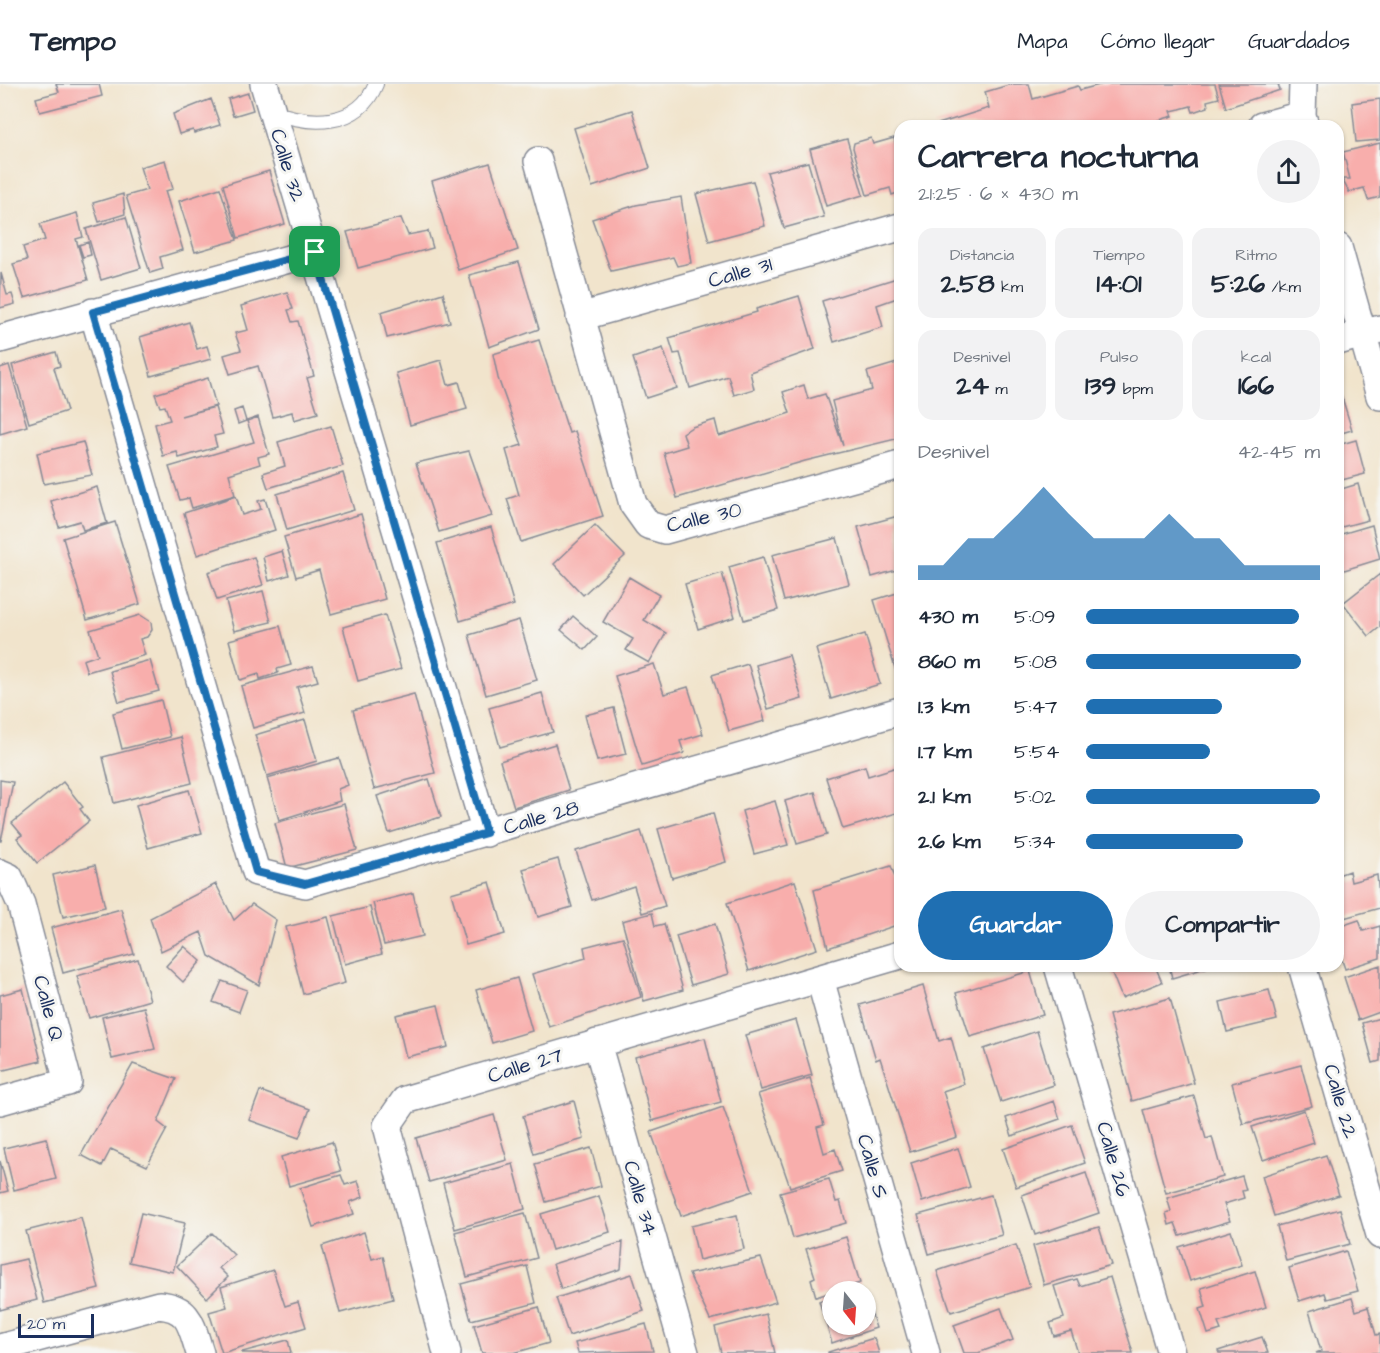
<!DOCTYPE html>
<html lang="es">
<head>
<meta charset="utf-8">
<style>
  :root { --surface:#fff; --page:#f2f2f3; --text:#1f2937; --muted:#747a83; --line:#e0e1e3; --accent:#1f6fb2 }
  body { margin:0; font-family:"Architects Daughter",sans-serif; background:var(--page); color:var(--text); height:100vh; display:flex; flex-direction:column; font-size:22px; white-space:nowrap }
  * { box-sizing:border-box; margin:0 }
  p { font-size:20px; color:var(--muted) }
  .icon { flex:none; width:33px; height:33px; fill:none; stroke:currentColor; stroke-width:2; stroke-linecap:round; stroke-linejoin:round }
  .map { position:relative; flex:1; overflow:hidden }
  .side { position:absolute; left:894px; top:36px; width:450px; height:852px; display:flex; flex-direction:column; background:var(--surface); border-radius:18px; box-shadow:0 2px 4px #0004 }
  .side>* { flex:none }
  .needle { width:39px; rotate:163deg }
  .controls { position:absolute; left:822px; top:1197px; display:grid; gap:12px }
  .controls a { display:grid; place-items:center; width:54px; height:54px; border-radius:50%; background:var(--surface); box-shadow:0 2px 4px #0004; font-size:30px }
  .scale { position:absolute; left:18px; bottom:15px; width:76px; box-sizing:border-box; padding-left:6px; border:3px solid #1b2f5e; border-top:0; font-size:16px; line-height:21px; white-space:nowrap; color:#1b2f5e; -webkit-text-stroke:4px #f6f6f2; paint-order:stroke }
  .pin { position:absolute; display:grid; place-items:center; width:51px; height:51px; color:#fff; margin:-26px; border-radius:12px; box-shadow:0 3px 9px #0006 }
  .round { display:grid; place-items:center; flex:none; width:63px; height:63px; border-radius:32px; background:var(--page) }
  .headline { display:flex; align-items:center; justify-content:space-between; height:102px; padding:0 24px }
  h1 { font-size:33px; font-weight:700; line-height:45px }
  .figures { display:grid; grid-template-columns:repeat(3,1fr); gap:9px; height:102px; padding:6px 24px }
  .figures div { display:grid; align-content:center; border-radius:15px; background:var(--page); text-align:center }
  .figures b { font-size:26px; font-weight:700 }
  .figures small { font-size:16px; font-weight:400 }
  .figures p { font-size:16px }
  .chart { height:168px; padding:12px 24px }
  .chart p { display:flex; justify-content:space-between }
  .chart svg { width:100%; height:108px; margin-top:6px; fill:var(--accent); opacity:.7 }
  .action { display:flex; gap:12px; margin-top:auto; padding:12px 24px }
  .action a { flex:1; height:69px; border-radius:36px; background:var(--accent); color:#fff; font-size:24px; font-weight:700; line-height:69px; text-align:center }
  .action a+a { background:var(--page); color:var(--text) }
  ul { padding:0 24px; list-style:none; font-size:20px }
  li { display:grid; grid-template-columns:96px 72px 1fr; align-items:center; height:45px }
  li i { height:15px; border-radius:8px; background:var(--accent) }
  header { display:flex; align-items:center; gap:36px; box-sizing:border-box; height:84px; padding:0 30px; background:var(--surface); border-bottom:2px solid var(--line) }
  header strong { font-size:28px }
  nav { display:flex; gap:33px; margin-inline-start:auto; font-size:21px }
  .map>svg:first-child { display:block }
  .building { fill:#f8aeac }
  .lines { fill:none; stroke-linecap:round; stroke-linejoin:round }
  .lane-casing { stroke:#868a95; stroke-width:16 }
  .street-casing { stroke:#868a95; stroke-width:30 }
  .lane { stroke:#fff; stroke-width:14 }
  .street { stroke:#fff; stroke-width:27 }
  .route-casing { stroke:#fff; stroke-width:12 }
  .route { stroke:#1f6fb2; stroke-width:8 }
  .labels { text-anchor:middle; stroke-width:6; stroke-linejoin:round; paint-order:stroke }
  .street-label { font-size:21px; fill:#1b2f5e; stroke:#f6f6f2 }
</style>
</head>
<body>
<header>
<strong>Tempo</strong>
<nav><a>Mapa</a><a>Cómo llegar</a><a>Guardados</a></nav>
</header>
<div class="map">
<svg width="1380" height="1269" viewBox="0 0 1380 1269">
  <rect width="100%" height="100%" fill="#f6f6f2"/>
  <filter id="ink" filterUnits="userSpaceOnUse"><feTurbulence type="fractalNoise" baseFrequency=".0167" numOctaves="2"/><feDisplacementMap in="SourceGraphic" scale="12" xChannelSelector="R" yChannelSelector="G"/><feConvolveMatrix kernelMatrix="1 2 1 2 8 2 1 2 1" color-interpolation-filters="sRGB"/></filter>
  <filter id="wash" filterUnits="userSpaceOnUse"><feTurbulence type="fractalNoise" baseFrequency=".008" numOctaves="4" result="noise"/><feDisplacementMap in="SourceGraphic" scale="24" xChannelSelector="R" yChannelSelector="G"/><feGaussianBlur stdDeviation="1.35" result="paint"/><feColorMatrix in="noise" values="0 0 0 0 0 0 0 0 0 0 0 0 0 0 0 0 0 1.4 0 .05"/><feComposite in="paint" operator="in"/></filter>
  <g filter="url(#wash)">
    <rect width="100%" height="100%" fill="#f1e4cc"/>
    <g id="blocks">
      <path class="building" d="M56,0H99L102,12L40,28L36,14L59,8Z
        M1012,0H1029L1033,15L1078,2L1080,6L1103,0H1215L1219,14L1207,17L1208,23L1193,28L1191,22L1180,25L1171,27L1173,32L1139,42H932L989,24L985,8Z
        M1219,0H1278L1280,6L1226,24Z
        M248,9L253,26L233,32L228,15Z
        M211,15L220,41L194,49L193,46L179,50L173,30Z
        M1380,15V56L1356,58L1352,19Z
        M632,26L650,84L592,103L574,44Z
        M871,54L873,60L894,54L900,75V108L892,111L890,104L867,111L853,64L854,59Z
        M847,55L863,111L826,122L810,65Z
        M1380,59V113L1368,116L1364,104L1349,108L1342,95H1350L1343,68Z
        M165,76L173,105L165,107L183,166L160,173L163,185L150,189L126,112L147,106L140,83Z
        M808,78L824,133L784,144L767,88Z
        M490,79L518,166L458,186L432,97Z
        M269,87L285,140L238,154L223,101Z
        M753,97L765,142L709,157L696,110Z
        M220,104L237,156L195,168L179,117Z
        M123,110L125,130L99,138L93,119Z
        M681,113L691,179L677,182L673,173L611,187L592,135L636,121Z
        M77,129L83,153L76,155L88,196L24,214L13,180L27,176L23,163L45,156L40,140Z
        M126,133L141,184L101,196L86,145Z
        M401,134L408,151L428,147L433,164L358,184L347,148Z
        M88,158L91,171L83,173L79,161Z
        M519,178L539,245L489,263L469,191Z
        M1,189L7,211L12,210L15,220L0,224Z
        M900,193V213L877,221L883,243L834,258L822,217Z
        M287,208L293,225L288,226L292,238L298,237L314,292L307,294L318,329L294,336L292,328L273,333L258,282L230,290L224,271L241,266L235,249L248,246L241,222Z
        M443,209L450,238L387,254L381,228Z
        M799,212L815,265L750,288L754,305L734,311L728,292L690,304L680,269L674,270L669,254L757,228L756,225Z
        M189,238L197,265L207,262L211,275L151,292L140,253Z
        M539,256L569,349L575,347L603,432L521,458L507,415L519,411L506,366L522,361L498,294L493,270Z
        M663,264L677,304L646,314L633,274Z
        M56,268L60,282L54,284L67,327L29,339L12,281Z
        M441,276L448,301L459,298L467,325L410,341L396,289Z
        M900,278V354L805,377L677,414L664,369L687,362L683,349L692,343L715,336L719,352L790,329L783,308L804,301L808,315L825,310L843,362L832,317L872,306L867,288Z
        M9,281L27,342L0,350V284Z
        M208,294L216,322L181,332L215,323L223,350L214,352L217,363L179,374L177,368L163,372L155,340L170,336L165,322L160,323L155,310Z
        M1338,300L1352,346L1338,350Z
        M242,324L246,337L238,340L234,327Z
        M258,333L269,370L258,373L260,380L229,390L235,411L192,424L189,414L180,416L169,383L254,358L247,337Z
        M331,342L343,382L268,404L263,389L285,382L278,358Z
        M1356,356L1365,390L1338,397V361Z
        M83,358L92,391L44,400L37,369Z
        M469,367L492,432L439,448L416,379Z
        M343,389L354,426L287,446L277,410Z
        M1358,400L1368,436L1338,444V406Z
        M97,403L107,439L83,446L80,437L59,443L51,417Z
        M236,412L242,431L261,425L258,417L265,415L275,446L197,471L184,429Z
        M361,430L385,515L331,530L319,486L296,493L284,453Z
        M898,432L900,485L872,493L858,443Z
        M115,438L140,520L87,536L63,454Z
        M595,441L625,472L583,511L554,480Z
        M1372,441L1380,475L1338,488V451Z
        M491,443L514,521L460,537L437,459Z
        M837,454L849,500L784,517L772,471Z
        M282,467L289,491L269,497L263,473Z
        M254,473L263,501L217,516L208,488Z
        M763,473L778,526L744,536L729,483Z
        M722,489L735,533L698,545L685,500Z
        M1380,490V543L1369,552L1343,519Z
        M629,493L659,511L644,536L666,549L649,579L626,566L633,555L603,538Z
        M263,507L271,538L234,547L226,517Z
        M897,509L900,517L899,597L874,516Z
        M140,531L151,538L152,546L147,553L140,555L145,571L87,588L83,576L98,571L90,546Z
        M385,531L401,585L358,597L343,543Z
        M573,532L597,553L585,566L561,546Z
        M519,536L537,596L486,611L469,551Z
        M280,542L291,581L277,585L278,589L260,595L259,590L240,596L229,556Z
        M865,550L880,600L831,615L816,565Z
        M789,571L802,615L768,625L756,581Z
        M150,576L159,607L119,618L110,587Z
        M654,580L664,610L688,603L703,650L680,657L684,669L642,682L615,592Z
        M748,580L765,637L729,647L712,591Z
        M313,582L318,597L297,603L305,629L253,644L241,602Z
        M542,609L553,648L500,663L489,624Z
        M414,610L435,689L374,705L353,626Z
        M161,616L170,653L122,665L113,629Z
        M614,624L626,670L597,677L585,631Z
        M305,636L317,677L267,692L255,651Z
        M181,653L192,699L114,719L103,673Z
        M555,660L569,706L514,723L500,677Z
        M339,674L348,701L338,705L340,717L279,736L267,694Z
        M865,682L868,692L900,682V728L843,745L826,694Z
        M429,695L441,733L389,749L377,712Z
        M0,696L13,698L1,757H0Z
        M63,698L83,723L80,725L89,737L37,779L17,754L22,751L12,739Z
        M189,706L202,749L148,764L136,721Z
        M815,708L827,751L797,760L785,717Z
        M775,717L788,761L754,770L742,727Z
        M344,720L357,766L287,784L275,739Z
        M713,729L726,778L672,794L658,745Z
        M641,747L665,822L642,829L634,802L592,816L576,767Z
        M558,775L572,823L538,833L523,785Z
        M95,781L105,823L63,833L53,791Z
        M891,782L900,807V840L828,864L814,806Z
        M1349,787L1351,798L1377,791L1380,824L1340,835L1341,838L1338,839V791Z
        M795,797L817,865L749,887L727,819Z
        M490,798L505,850L466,861L451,809Z
        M216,800L234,836L252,820L276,836L259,901L209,872L201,848L161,867L150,834Z
        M413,809L423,852L384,861L373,819Z
        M370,823L382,870L345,880L333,832Z
        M121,825L134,870L63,889L51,844Z
        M652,829L655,842L664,840L683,906L644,917L622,837Z
        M328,833L345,899L303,910L286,843Z
        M1359,836L1363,847L1380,842V874L1345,885L1338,864V843Z
        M715,840L729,890L691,901L676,852Z
        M623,853L641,913L549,943L532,890L586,874L584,863Z
        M184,862L201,877L183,898L166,882Z
        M138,875L150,916L89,934L77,892Z
        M1380,881V928L1358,936L1344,893Z
        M1109,882H1155L1162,898L1122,914Z
        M1169,882H1206V884L1172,894Z
        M1030,887L1043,931L970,953L956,909Z
        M517,894L532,947L492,959L476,906Z
        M222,897L247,906L239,928L213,918Z
        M923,902L939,957L951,953L964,1000L943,1007L957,1053L910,1068L880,974L876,976L860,921Z
        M23,905L41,977L0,987V911Z
        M1269,906L1277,936L1227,948L1220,918Z
        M1170,914L1194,999L1132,1017L1109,931Z
        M438,921L448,963L406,973L396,931Z
        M144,923L155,965L112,975L102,933Z
        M1380,934V977L1373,979L1362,939Z
        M796,936L812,991L761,1006L745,951Z
        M1037,947L1054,1001L1001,1018L984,965Z
        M705,954L721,1018L652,1037L635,973Z
        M133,980L176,995L158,1038L167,1045L147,1082L111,1065L102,1082L81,1071Z
        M1301,981L1312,1022L1243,1040L1232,999Z
        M810,994L824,1041L817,1043L824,1069L835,1065L842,1087L790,1103L758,1010Z
        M260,1007L310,1025L299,1054L249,1036Z
        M1194,1012L1206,1055L1212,1053L1223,1093L1166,1109L1143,1026Z
        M574,1017L584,1055L534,1070L523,1032Z
        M1054,1017L1060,1035L1012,1052L1006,1034Z
        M723,1023L753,1107L681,1132L651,1048Z
        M1304,1026L1314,1059L1263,1076L1252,1043Z
        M494,1031L507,1076L429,1098L416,1054Z
        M1072,1041L1085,1079L1016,1103L1003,1065Z
        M46,1054L56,1095L14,1106L4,1064Z
        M332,1058L341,1087L289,1102L281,1073Z
        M591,1064L601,1102L546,1118L535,1080Z
        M958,1064L970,1103L922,1118L911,1079Z
        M1326,1071L1339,1111L1274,1132L1262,1092Z
        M0,1077L8,1107L0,1109Z
        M513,1080L525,1125L455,1145L443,1099Z
        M1086,1089L1099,1129L1035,1151L1022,1111Z
        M341,1091L345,1101L358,1097L363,1113L350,1118L354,1130L313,1143L300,1104Z
        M1242,1092L1246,1106L1242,1107L1244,1114L1224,1120L1230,1137L1180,1152L1175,1139L1169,1141L1166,1129L1171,1127L1167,1114Z
        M829,1095L836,1118L840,1117L846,1139L793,1154L780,1108Z
        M991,1111L1002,1151L929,1170L918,1131Z
        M599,1112L610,1148L552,1166L541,1130Z
        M1340,1125L1350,1160L1286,1177L1277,1142Z
        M141,1129L185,1139L173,1188L129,1178Z
        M525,1129L537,1174L467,1193L455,1148Z
        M737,1131L744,1165L699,1176L691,1142Z
        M81,1133L99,1205L44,1219L26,1147Z
        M1099,1143L1111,1181L1044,1201L1033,1162Z
        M1231,1147L1242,1181L1190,1197L1179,1163Z
        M364,1148L372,1175L383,1172L393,1215L340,1229L322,1162Z
        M212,1149L234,1171L219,1184L228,1193L207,1214L177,1182Z
        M846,1153L860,1199L816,1213L811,1195L815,1193L806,1165Z
        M623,1158L621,1185L561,1205L553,1180Z
        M1016,1161L1030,1203L951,1228L937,1187Z
        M1346,1167L1358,1207L1327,1215L1325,1209L1299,1217L1289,1184Z
        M761,1174L776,1218L710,1236L689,1190Z
        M26,1175L37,1216L0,1226V1181Z
        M527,1182L536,1219L471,1236L461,1200Z
        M273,1186L285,1222L298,1218L306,1243L222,1269L209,1228L227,1223L221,1203Z
        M1255,1187L1266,1223L1218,1239L1221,1246L1208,1250L1200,1225L1206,1223L1201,1204Z
        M632,1190L644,1227L569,1252L556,1214Z
        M1110,1193L1133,1269H1078L1071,1247L1054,1252L1050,1239L1064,1234L1054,1202L1077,1195L1080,1202Z
        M832,1212V1240H866V1212L876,1244L832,1259L819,1217Z
        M1352,1214L1356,1227L1368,1223L1376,1251L1380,1250V1269H1316L1321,1267L1309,1227Z
        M539,1223L549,1259L514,1269H482L474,1241Z
        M1001,1224L1013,1256L978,1269H964L954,1241Z
        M766,1230L775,1269H721L715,1243Z
        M646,1240L653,1267L578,1269L575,1259Z
        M1262,1253L1268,1269H1219L1218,1267Z
        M874,1254L879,1269H828V1268Z
        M288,1256L291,1269H242V1268Z"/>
    </g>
  </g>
  <g filter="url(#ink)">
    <use href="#blocks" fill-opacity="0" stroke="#868a95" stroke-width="1.5"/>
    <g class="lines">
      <defs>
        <path id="lane" d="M272,27C310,42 358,44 376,0"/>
        <path id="street" d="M264,0L486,749
          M1303,0L1302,31L1305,42
          M1262,42L1302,31
          M538,77L633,420L648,441L665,446L900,381
          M1338,163L1380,312
          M93,228L256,788L305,800L900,627
          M580,233L900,143
          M0,255L314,168
          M1338,257L1380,245
          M0,789L9,793L21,820L68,998L0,1017
          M1058,882L1171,1269
          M1302,882L1380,1151
          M820,895L926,1269
          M597,959L685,1269
          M0,1264L159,1221C191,1224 191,1242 200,1269
          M447,1269L387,1042L405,1016L900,871"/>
      </defs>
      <use href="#lane" class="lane-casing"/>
      <use href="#street" class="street-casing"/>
      <use href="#lane" class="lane"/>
      <use href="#street" class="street"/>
    </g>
  </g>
  <g class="lines" filter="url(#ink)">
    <defs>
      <path id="route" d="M315,168L486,749L305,800L256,788L93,228Z"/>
    </defs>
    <use href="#route" class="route-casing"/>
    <use href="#route" class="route"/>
  </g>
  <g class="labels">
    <g class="street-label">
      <text transform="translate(288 81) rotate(73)" y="7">Calle 32</text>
      <text transform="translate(740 188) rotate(-16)" y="7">Calle 31</text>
      <text transform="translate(704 433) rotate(-13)" y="7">Calle 30</text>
      <text transform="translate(541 733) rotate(-16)" y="7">Calle 28</text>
      <text transform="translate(49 924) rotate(75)" y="7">Calle Q</text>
      <text transform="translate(525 981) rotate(-17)" y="7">Calle 27</text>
      <text transform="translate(1341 1017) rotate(74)" y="7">Calle 22</text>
      <text transform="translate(1114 1075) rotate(74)" y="7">Calle 26</text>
      <text transform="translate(873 1082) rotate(74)" y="7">Calle S</text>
      <text transform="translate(641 1114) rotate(74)" y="7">Calle 34</text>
    </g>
  </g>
</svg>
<div class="controls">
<a><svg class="needle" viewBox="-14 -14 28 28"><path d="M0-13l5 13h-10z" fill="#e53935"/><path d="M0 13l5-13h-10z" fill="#747a83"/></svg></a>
</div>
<div class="scale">20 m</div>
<div class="pin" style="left:315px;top:168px;background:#1e9e55"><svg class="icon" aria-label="arrive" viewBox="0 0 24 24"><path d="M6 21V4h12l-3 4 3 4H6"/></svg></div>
<section class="side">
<div class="headline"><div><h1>Carrera nocturna</h1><p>21:25 · 6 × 430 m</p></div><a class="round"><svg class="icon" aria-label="share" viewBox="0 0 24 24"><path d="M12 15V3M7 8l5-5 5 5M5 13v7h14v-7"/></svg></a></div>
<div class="figures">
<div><p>Distancia</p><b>2.58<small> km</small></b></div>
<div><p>Tiempo</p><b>14:01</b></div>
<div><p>Ritmo</p><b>5:26<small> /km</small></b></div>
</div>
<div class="figures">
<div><p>Desnivel</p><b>24<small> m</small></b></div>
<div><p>Pulso</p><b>139<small> bpm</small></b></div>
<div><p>kcal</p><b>166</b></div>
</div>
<div class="chart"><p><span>Desnivel</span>42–45 m</p>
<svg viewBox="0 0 160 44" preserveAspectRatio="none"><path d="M0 44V38L10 38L20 27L30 27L40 17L50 6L60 17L70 27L80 27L90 27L100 17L110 27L120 27L130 38L140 38L150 38L160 38V44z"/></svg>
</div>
<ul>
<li><b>430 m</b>5:09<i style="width:91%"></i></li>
<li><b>860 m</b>5:08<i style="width:92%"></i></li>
<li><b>1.3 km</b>5:47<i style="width:58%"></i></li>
<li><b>1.7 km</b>5:54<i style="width:53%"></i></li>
<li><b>2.1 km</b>5:02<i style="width:100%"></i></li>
<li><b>2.6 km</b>5:34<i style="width:67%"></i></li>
</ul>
<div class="action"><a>Guardar</a><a>Compartir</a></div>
</section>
</div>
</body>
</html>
